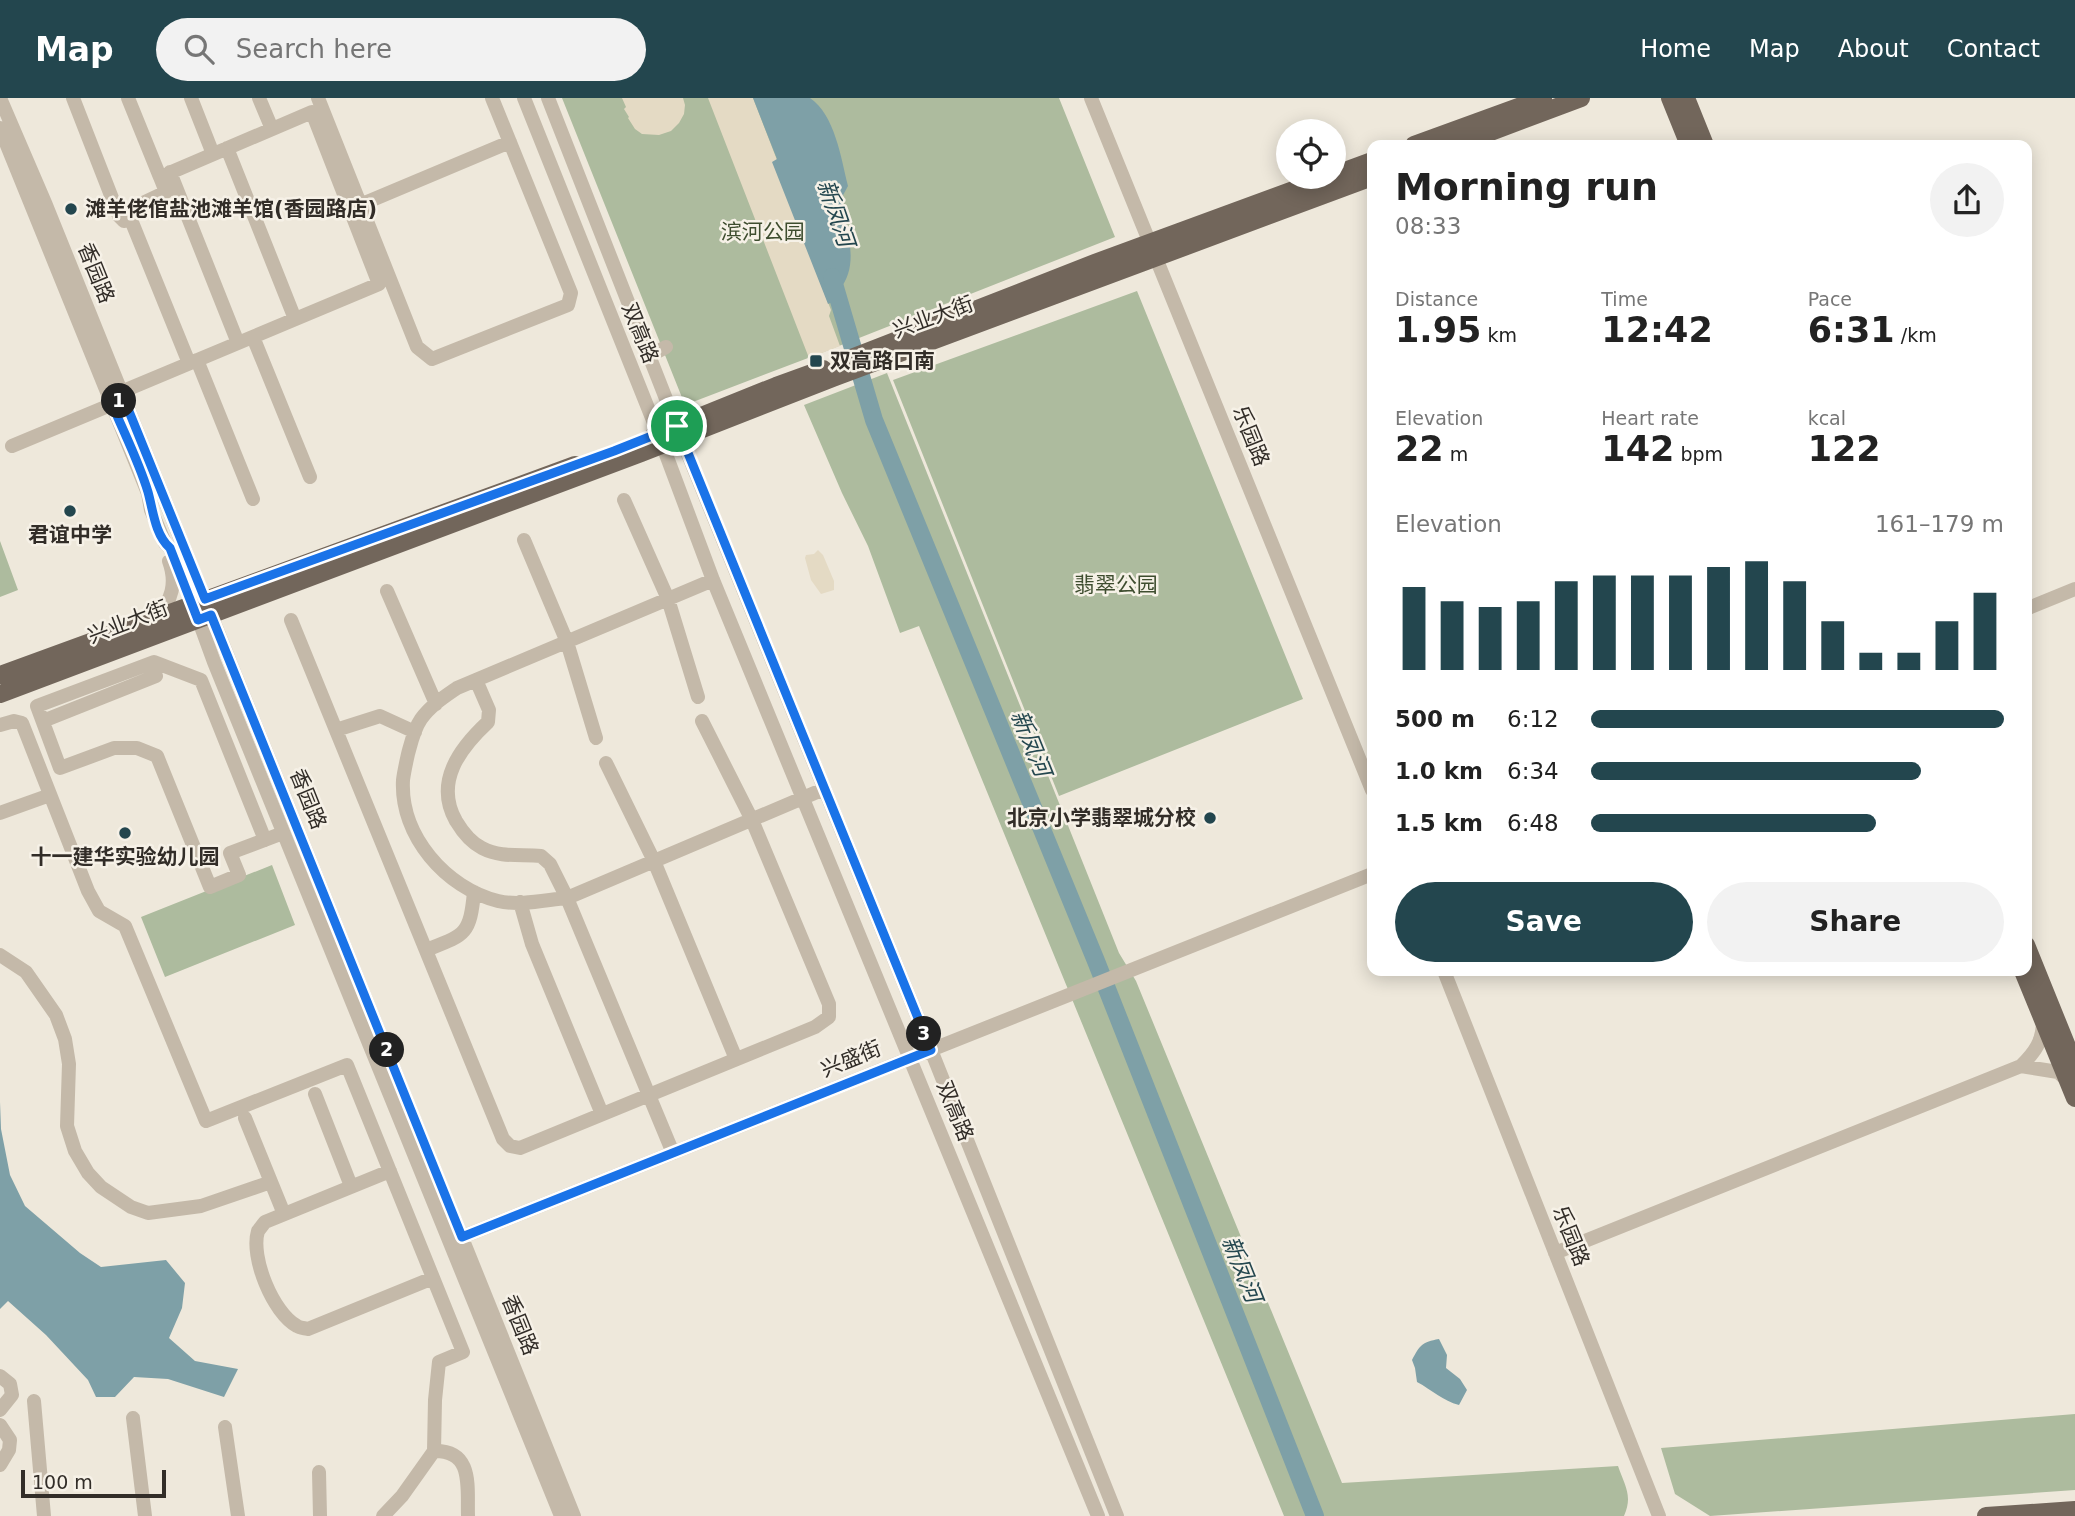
<!DOCTYPE html>
<html lang="en">
<head>
<meta charset="utf-8">
<style>
  :root { --surface:#fff; --page:#f2f2f2; --text:#222; --muted:#767676; --accent:#23464e }
  body { margin:0; font-family:"DejaVu Sans","Noto Sans SC",sans-serif; background:var(--page); color:var(--text); height:100vh; display:flex; flex-direction:column; font-size:26px; white-space:nowrap }
  * { box-sizing:border-box; margin:0 }
  p { font-size:23px; color:var(--muted) }
  .icon { flex:none; width:38px; height:38px; fill:none; stroke:currentColor; stroke-width:2; stroke-linecap:round; stroke-linejoin:round }
  .map { position:relative; flex:1; overflow:hidden }
  .side { position:absolute; left:1367px; top:42px; width:665px; height:836px; display:flex; flex-direction:column; background:var(--surface); border-radius:14px; box-shadow:0 4px 18px #0003 }
  .side>* { flex:none }
  .tools { position:absolute; left:1276px; top:21px; display:grid; gap:14px }
  .tools a { display:grid; place-items:center; width:70px; height:70px; border-radius:50%; background:var(--surface); box-shadow:0 4px 18px #0003; font-size:35px }
  .scale { position:absolute; left:21px; bottom:18px; width:145px; box-sizing:border-box; padding-left:7px; border:4px solid #322d28; border-top:0; font-size:19px; line-height:24px; white-space:nowrap; color:#322d28; -webkit-text-stroke:5px #f6f1e7; paint-order:stroke }
  .pin { position:absolute; display:grid; place-items:center; width:60px; height:60px; color:#fff; margin:-30px; border:4px solid #fff; border-radius:50%; box-shadow:0 2px 7px #0007 }
  .km { position:absolute; width:35px; height:35px; margin:-18px; border-radius:50%; background:#222; color:#fff; font-size:19px; line-height:35px; text-align:center }
  .round { display:grid; place-items:center; flex:none; width:74px; height:74px; border-radius:37px; background:var(--page) }
  .overview { display:flex; align-items:center; justify-content:space-between; height:119px; padding:0 28px }
  h1 { font-size:38px; font-weight:600; line-height:52px }
  .metrics { display:grid; grid-template-columns:repeat(3,1fr); gap:10px; height:119px; padding:7px 28px }
  .metrics div { display:grid; align-content:center }
  .metrics b { font-size:35px; font-weight:600 }
  .metrics small { font-size:19px; font-weight:400 }
  .metrics p { font-size:19px }
  .chart { height:196px; padding:14px 28px }
  .chart p { display:flex; justify-content:space-between }
  .chart svg { width:100%; height:126px; margin-top:7px; stroke:var(--accent); stroke-width:6 }
  .button { display:flex; gap:14px; margin-top:auto; padding:14px 28px }
  .button a { flex:1; height:80px; border-radius:42px; background:var(--accent); color:#fff; font-size:28px; font-weight:600; line-height:80px; text-align:center }
  .button a+a { background:var(--page); color:var(--text) }
  ul { padding:0 28px; list-style:none; font-size:23px }
  li { display:grid; grid-template-columns:112px 84px 1fr; align-items:center; height:52px }
  li i { height:18px; border-radius:9px; background:var(--accent) }
  header { display:flex; align-items:center; gap:42px; box-sizing:border-box; height:98px; padding:0 35px; background:var(--accent); color:#fff }
  header strong { font-size:33px }
  nav { display:flex; gap:38px; margin-inline-start:auto; font-size:24px }
  .search { width:490px; height:63px; background:var(--page); display:flex; align-items:center; gap:18px; box-sizing:border-box; padding:0 24px; border-radius:38px; color:var(--muted); font-size:26px }
  .map>svg:first-child { display:block }
  .green { fill:#adbb9e }
  .plaza { fill:#e4dac4 }
  .water { fill:#7ea0a7 }
  .lines { fill:none; stroke-linecap:round; stroke-linejoin:round }
  .river { stroke:#7ea0a7; stroke-width:18 }
  .minor { stroke:#c4b9a9; stroke-width:14 }
  .major { stroke:#72665b; stroke-width:18 }
  .route-casing { stroke:#fff; stroke-width:14 }
  .route { stroke:#1a73e8; stroke-width:9 }
  .poi-dot { fill:#23464e; stroke:#f6f1e7; stroke-width:2.5 }
  .labels { text-anchor:middle; stroke-width:5; stroke-linejoin:round; paint-order:stroke }
  .poi-label { font-size:21px; font-weight:bold; fill:#322d28; stroke:#f6f1e7; text-anchor:start }
  .park-label { font-size:21px; fill:#3e4d2f; stroke:#f6f1e7 }
  .street-label { font-size:21px; fill:#322d28; stroke:#f6f1e7 }
  .water-label { font-size:23px; font-style:italic; fill:#23464e; stroke:#f6f1e7 }
</style>
</head>
<body>
<header>
<strong>Map</strong>
<div class="search"><svg class="icon" aria-label="search" viewBox="0 0 24 24"><circle cx="10" cy="10" r="6"/><path d="M15 15l6 6"/></svg>Search here</div>
<nav><a>Home</a><a>Map</a><a>About</a><a>Contact</a></nav>
</header>
<div class="map">
<svg width="2075" height="1418" viewBox="0 0 2075 1418">
  <rect width="100%" height="100%" fill="#eee8db"/>
  <path class="green" d="M562,0H1059L1115,139L816,257L685,307Z
    M1137,193L1303,601L1059,698L893,282Z
    M887,275L1119,855L1136,883L1342,1385L1618,1368C1625,1388 1633,1398 1624,1418H1284L919,528L900,535L868,448L842,395L804,307Z
    M0,443L18,492L0,499Z
    M272,767L295,827L165,879L141,819Z
    M2075,1316V1392L1710,1418L1675,1396L1661,1350Z"/>
  <path class="plaza" d="M622,0H683L685,7L684,16L679,25L671,33L659,37L642,36L635,31L628,20L629,19L624,11L626,9Z
    M708,0H753L777,62L773,64L831,212L829,218L840,248L809,260Z
    M818,452L823,457L834,483V492L821,496L811,482L805,460L806,457L814,456Z"/>
  <path class="water" d="M753,0H810C835,17 841,60 848,88L841,101C846,130 861,167 839,192L841,200L828,206L772,64L777,61Z
    M0,1004L1,1031L10,1077L25,1108L80,1155L101,1169L166,1162L185,1185L182,1210L169,1240L195,1263L238,1271L224,1299L168,1281L134,1279L115,1299H96L88,1282L46,1237L8,1203L0,1211Z
    M1439,1241L1447,1257L1446,1270L1460,1281L1467,1292L1459,1307C1443,1303 1432,1292 1417,1284L1415,1270L1412,1262C1420,1247 1422,1244 1439,1241Z"/>
  <g class="lines">
    <path class="river" d="M832,179L874,322L1096,863L1315,1418"/>
    <path class="minor" d="M0,0L46,107L574,1418
      M73,0L119,118L124,123L131,121
      M191,0L213,56
      M259,0L272,31
      M318,0L417,249L432,261L568,207L571,195L492,0
      M524,0L658,335L713,482L1098,1418
      M548,0L681,339L931,952L1117,1418
      M1091,0L1372,692
      M0,30L148,395L151,412L165,445L170,450L187,490L214,564L561,1418
      M227,50L295,221
      M170,74L238,245
      M160,79L166,94L130,111L129,117L189,265
      M360,107L510,44
      M253,239L310,379
      M649,258L666,249
      M197,262L253,401
      M121,294L379,186L312,14L160,79L128,0
      M12,348L120,303
      M624,402L668,501L698,599
      M524,442L567,544L596,640
      M713,482L457,590C444,599 430,608 421,621C414,631 411,645 408,656C406,665 404,674 403,682C400,738 446,790 498,803C520,808 545,802 567,800L824,691
      M387,493L436,606
      M2026,511L2075,491
      M157,519C172,502 177,485 169,463
      M291,522L503,1041L510,1048L520,1050L815,929L829,919V906L752,722L702,623
      M476,582L489,612L488,624C460,650 434,684 456,723C462,733 472,745 482,750C501,760 521,756 541,758L550,766L567,800L673,1055
      M43,623L156,578
      M0,627L14,623L22,625L88,793L99,813L125,828L206,1023L347,967L463,1254L439,1264L435,1302L434,1353L402,1398L383,1418
      M336,632L380,618L415,634
      M606,665L654,763L736,961
      M0,715L50,697
      M265,742L201,582L154,564L37,608L60,670L114,650H137L157,658L210,789L239,777L230,755L283,735
      M520,804L532,846L602,1016
      M426,852C465,837 470,837 474,794
      M0,857L26,874L56,917L65,941L69,966L67,1028L75,1053L88,1075L101,1089L131,1109L148,1115L201,1108L271,1084
      M1444,873L1659,1418
      M2021,968L2058,974L2068,983
      M315,996L351,1088
      M245,1020L284,1116
      M390,1073L265,1124C264,1125 259,1132 258,1133C250,1159 273,1215 297,1228C300,1230 304,1230 308,1231L433,1180
      M462,1139L1372,776
      M1555,1155L2021,968C2035,954 2043,943 2043,923
      M0,1278L10,1286L12,1297L0,1312
      M34,1303L44,1418
      M133,1320L145,1418
      M0,1327L10,1342L9,1352L0,1367
      M225,1329L238,1418
      M434,1353C474,1352 467,1389 468,1418
      M319,1374L320,1418"/>
    <path class="major" d="M1670,0L1689,47
      M1686,0L1705,47
      M1414,47L1543,0
      M1456,47L1581,0
      M1334,77L1372,63
      M849,261L1095,165L1329,79
      M654,337L776,288L823,271
      M0,577L575,367
      M0,596L641,355L835,279L1372,79
      M2026,847L2075,968
      M2023,873L2075,1000
      M1986,1418L2075,1412"/>
  </g>
  <g class="lines">
    <defs>
      <path id="route" d="M124,301L205,501L614,353L677,328L931,952L462,1139L211,517L198,522L170,450C155,437 153,412 148,394C139,364 124,335 112,306Z"/>
    </defs>
    <use href="#route" class="route-casing"/>
    <use href="#route" class="route"/>
  </g>
  <g class="poi-dot">
    <circle cx="71" cy="111" r="7"/>
    <rect x="809" y="256" width="14" height="14" rx="3.5"/>
    <circle cx="70" cy="413" r="7"/>
    <circle cx="1210" cy="720" r="7"/>
    <circle cx="125" cy="735" r="7"/>
  </g>
  <g class="labels">
    <g class="poi-label">
      <text x="85" y="118">滩羊佬倌盐池滩羊馆(香园路店)</text>
      <text x="830" y="270">双高路口南</text>
      <text x="70" y="444" text-anchor="middle">君谊中学</text>
      <text x="1196" y="727" text-anchor="end">北京小学翡翠城分校</text>
      <text x="125" y="766" text-anchor="middle">十一建华实验幼儿园</text>
    </g>
    <g class="park-label">
      <text x="763" y="141">滨河公园</text>
      <text x="1116" y="494">翡翠公园</text>
    </g>
    <g class="street-label">
      <text transform="translate(96 175) rotate(68)" y="7">香园路</text>
      <text transform="translate(933 219) rotate(-20)" y="7">兴业大街</text>
      <text transform="translate(640 235) rotate(68)" y="7">双高路</text>
      <text transform="translate(1251 338) rotate(68)" y="7">乐园路</text>
      <text transform="translate(128 524) rotate(-21)" y="7">兴业大街</text>
      <text transform="translate(308 701) rotate(68)" y="7">香园路</text>
      <text transform="translate(851 961) rotate(-22)" y="7">兴盛街</text>
      <text transform="translate(955 1013) rotate(68)" y="7">双高路</text>
      <text transform="translate(1571 1138) rotate(68)" y="7">乐园路</text>
      <text transform="translate(520 1227) rotate(68)" y="7">香园路</text>
    </g>
    <g class="water-label">
      <text transform="translate(836 115) rotate(71)" y="8">新凤河</text>
      <text transform="translate(1031 645) rotate(68)" y="8">新凤河</text>
      <text transform="translate(1242 1171) rotate(68)" y="8">新凤河</text>
    </g>
  </g>
</svg>
<div class="tools">
<a><svg class="icon" aria-label="locate" viewBox="0 0 24 24"><circle cx="12" cy="12" r="6"/><path d="M12 2v4M12 18v4M2 12h4M18 12h4"/></svg></a>
</div>
<div class="scale">100 m</div>
<div class="pin" style="left:677px;top:328px;background:#1e9e55"><svg class="icon" aria-label="arrive" viewBox="0 0 24 24"><path d="M6 21V4h12l-3 4 3 4H6"/></svg></div>
<b class="km" style="left:119px;top:303px">1</b>
<b class="km" style="left:387px;top:952px">2</b>
<b class="km" style="left:924px;top:936px">3</b>
<section class="side">
<div class="overview"><div><h1>Morning run</h1><p>08:33</p></div><a class="round"><svg class="icon" aria-label="share" viewBox="0 0 24 24"><path d="M12 15V3M7 8l5-5 5 5M5 13v7h14v-7"/></svg></a></div>
<div class="metrics">
<div><p>Distance</p><b>1.95<small> km</small></b></div>
<div><p>Time</p><b>12:42</b></div>
<div><p>Pace</p><b>6:31<small> /km</small></b></div>
</div>
<div class="metrics">
<div><p>Elevation</p><b>22<small> m</small></b></div>
<div><p>Heart rate</p><b>142<small> bpm</small></b></div>
<div><p>kcal</p><b>122</b></div>
</div>
<div class="chart"><p><span>Elevation</span>161–179 m</p>
<svg viewBox="0 0 160 44" preserveAspectRatio="none"><path d="M5 44V15M15 44V20M25 44V22M35 44V20M45 44V13M55 44V11M65 44V11M75 44V11M85 44V8M95 44V6M105 44V13M115 44V27M125 44V38M135 44V38M145 44V27M155 44V17"/></svg>
</div>
<ul>
<li><b>500 m</b>6:12<i style="width:100%"></i></li>
<li><b>1.0 km</b>6:34<i style="width:80%"></i></li>
<li><b>1.5 km</b>6:48<i style="width:69%"></i></li>
</ul>
<div class="button"><a>Save</a><a>Share</a></div>
</section>
</div>
</body>
</html>
